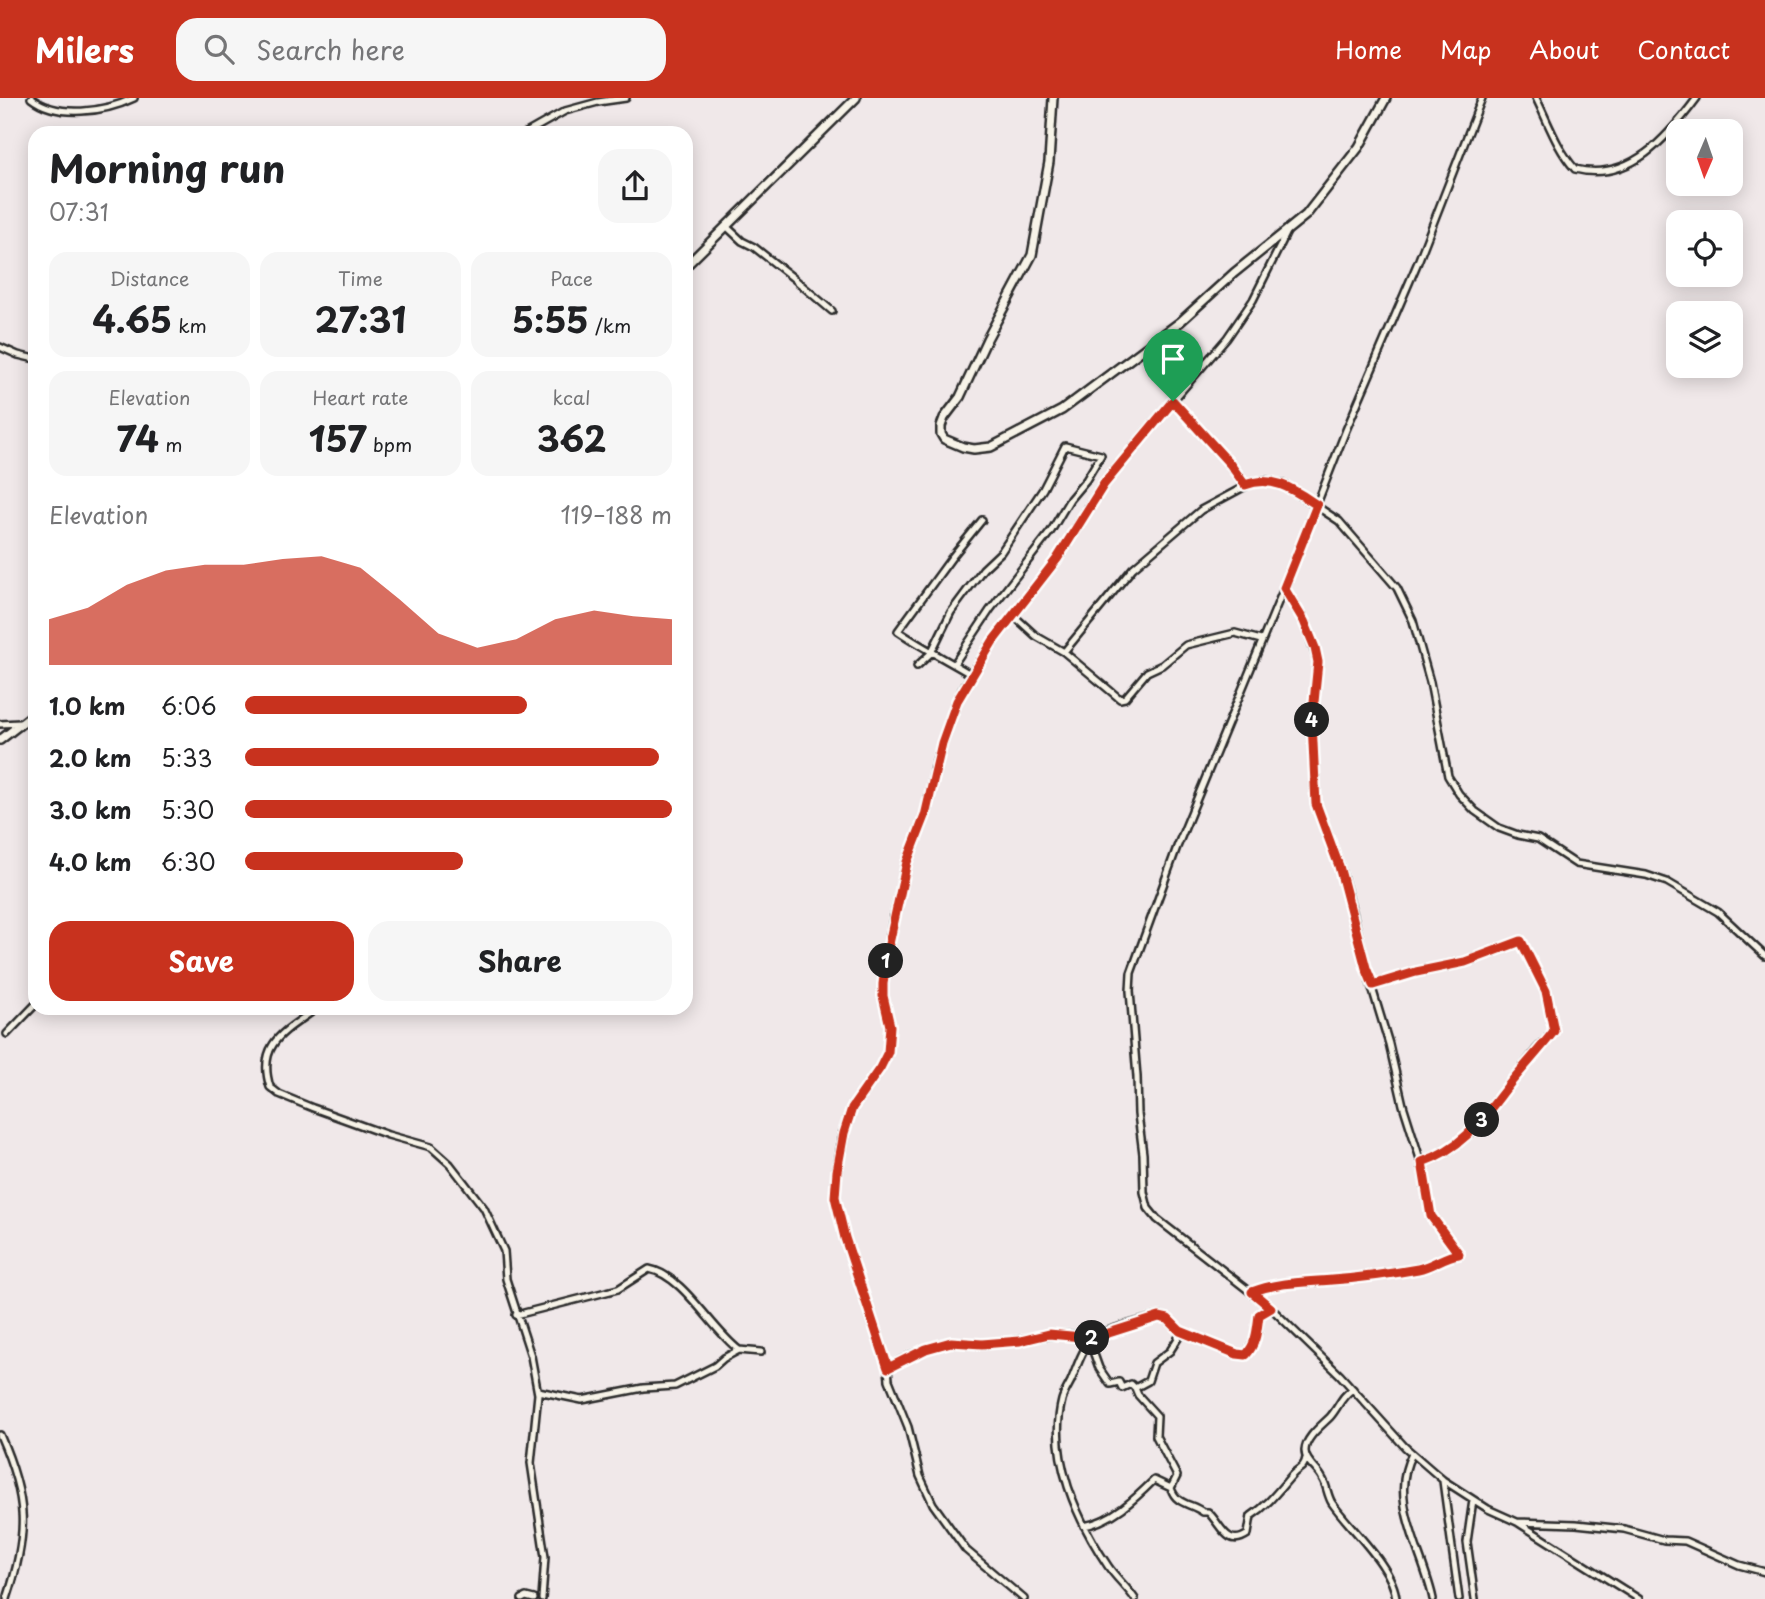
<!DOCTYPE html>
<html lang="en">
<head>
<meta charset="utf-8">
<style>
  :root { --surface:#fff; --page:#f6f6f6; --text:#202124; --muted:#757577; --accent:#c8321e }
  body { margin:0; font-family:"Playpen Sans",sans-serif; background:var(--page); color:var(--text); height:100vh; display:flex; flex-direction:column; font-size:26px; white-space:nowrap }
  * { box-sizing:border-box; margin:0 }
  p { font-size:23px; color:var(--muted) }
  .icon { flex:none; width:38px; height:38px; fill:none; stroke:currentColor; stroke-width:2; stroke-linecap:round; stroke-linejoin:round }
  .map { position:relative; flex:1; overflow:hidden }
  .sheet { position:absolute; left:28px; top:28px; width:665px; height:889px; display:flex; flex-direction:column; background:var(--surface); border-radius:21px; box-shadow:0 4px 18px #0003 }
  .sheet>* { flex:none }
  .needle { width:46px; rotate:182deg }
  .buttons { position:absolute; left:1666px; top:21px; display:grid; gap:14px }
  .buttons a { display:grid; place-items:center; width:77px; height:77px; border-radius:14px; background:var(--surface); box-shadow:0 4px 18px #0003; font-size:35px }
  .pin { position:absolute; display:grid; place-items:center; width:60px; height:60px; color:#fff; margin:-72px -30px; border-radius:50% 50% 50% 0; rotate:-45deg; box-shadow:0 0 7px #0007 }
  .pin .icon { rotate:45deg }
  .km { position:absolute; width:35px; height:35px; margin:-18px; border-radius:50%; background:#222; color:#fff; font-size:19px; line-height:35px; text-align:center }
  .round { display:grid; place-items:center; flex:none; width:74px; height:74px; border-radius:21px; background:var(--page) }
  .headline { display:flex; align-items:center; justify-content:space-between; height:119px; padding:0 21px }
  h1 { font-size:38px; font-weight:700; line-height:52px }
  .metrics { display:grid; grid-template-columns:repeat(3,1fr); gap:10px; height:119px; padding:7px 21px }
  .metrics div { display:grid; align-content:center; border-radius:18px; background:var(--page); text-align:center }
  .metrics b { font-size:35px; font-weight:700 }
  .metrics small { font-size:19px; font-weight:400 }
  .metrics p { font-size:19px }
  .chart { height:196px; padding:14px 21px }
  .chart p { display:flex; justify-content:space-between }
  .chart svg { width:100%; height:126px; margin-top:7px; fill:var(--accent); opacity:.7 }
  .action { display:flex; gap:14px; margin-top:auto; padding:14px 21px }
  .action a { flex:1; height:80px; border-radius:21px; background:var(--accent); color:#fff; font-size:28px; font-weight:700; line-height:80px; text-align:center }
  .action a+a { background:var(--page); color:var(--text) }
  ul { padding:0 21px; list-style:none; font-size:23px }
  li { display:grid; grid-template-columns:112px 84px 1fr; align-items:center; height:52px }
  li i { height:18px; border-radius:9px; background:var(--accent) }
  header { display:flex; align-items:center; gap:42px; box-sizing:border-box; height:98px; padding:0 35px; background:var(--accent); color:#fff }
  header strong { font-size:33px }
  nav { display:flex; gap:38px; margin-inline-start:auto; font-size:24px }
  .search { width:490px; height:63px; background:var(--page); display:flex; align-items:center; gap:18px; box-sizing:border-box; padding:0 24px; border-radius:21px; color:var(--muted); font-size:26px }
  .map>svg:first-child { display:block }
  .lines { fill:none; stroke-linecap:round; stroke-linejoin:round }
  .minor-casing { stroke:#2b2b2b; stroke-width:10 }
  .secondary-casing { stroke:#2b2b2b; stroke-width:12 }
  .minor { stroke:#f7f3e8; stroke-width:5 }
  .secondary { stroke:#f7f3e8; stroke-width:7 }
  .route-casing { stroke:#fff; stroke-width:14 }
  .route { stroke:#c8321e; stroke-width:9 }
</style>
</head>
<body>
<header>
<strong>Milers</strong>
<div class="search"><svg class="icon" aria-label="search" viewBox="0 0 24 24"><circle cx="10" cy="10" r="6"/><path d="M15 15l6 6"/></svg>Search here</div>
<nav><a>Home</a><a>Map</a><a>About</a><a>Contact</a></nav>
</header>
<div class="map">
<svg width="1765" height="1501" viewBox="0 0 1765 1501">
  <rect width="100%" height="100%" fill="#f0e8e9"/>
  <filter id="ink" filterUnits="userSpaceOnUse"><feTurbulence type="fractalNoise" baseFrequency=".0143" numOctaves="2"/><feDisplacementMap in="SourceGraphic" scale="14" xChannelSelector="R" yChannelSelector="G"/><feConvolveMatrix kernelMatrix="1 2 1 2 8 2 1 2 1" color-interpolation-filters="sRGB"/></filter>
  <g filter="url(#ink)">
    <g class="lines">
      <defs>
        <path id="minor" d="M31,0C58,21 105,14 134,0
          M1482,0L1418,164L1346,332L1284,490L1177,749L1131,875L1130,893L1137,979L1138,1016L1143,1056L1144,1094L1148,1110L1157,1121L1271,1210L1340,1277L1405,1349L1443,1382L1488,1411L1517,1424L1639,1501
          M1536,0C1548,24 1557,51 1575,71C1630,85 1668,39 1697,0
          M526,35L565,13L598,4L626,0
          M726,128L742,143L754,149L792,179L832,213
          M0,249L18,257L35,261
          M1173,303L1230,366L1245,387
          M1013,517L1036,538L1064,554L1120,601L1125,600L1147,574L1162,567L1186,547L1235,535L1261,542
          M1064,554L1133,470L1201,412L1253,384L1266,382L1283,386L1339,423L1397,490L1413,523L1430,584L1448,678L1459,696L1475,713L1499,730L1518,737L1538,741L1576,766L1646,777L1667,784L1718,814L1765,858
          M917,568L931,555L951,514L983,471L1001,454L1043,391L1065,348L1101,357L1086,382L1070,401L1051,433L990,512L954,566
          M972,577C947,562 923,550 898,533L952,459L982,422
          M0,626L20,625
          M1373,887L1416,874L1465,864L1521,843L1546,893L1554,933L1536,952L1472,1034L1450,1051L1421,1064
          M317,910C288,932 256,944 270,989L279,996L313,1010L388,1037L431,1049L450,1066L484,1110L504,1153L506,1181L531,1258L538,1296L531,1365L545,1459L542,1501
          M7,936L35,907
          M1252,1194C1279,1184 1309,1184 1338,1182C1364,1179 1392,1176 1418,1170C1433,1168 1444,1158 1459,1156L1431,1118L1421,1064L1403,1007L1389,946L1366,870L1353,814L1340,768L1316,706L1312,624L1318,564L1304,523L1284,490
          M516,1217L618,1191L649,1171C683,1177 711,1231 739,1252L761,1254
          M1090,1245L1099,1270L1110,1286L1119,1284L1122,1290L1131,1286L1135,1290
          M888,1270C904,1259 923,1251 942,1246C957,1242 971,1247 986,1246C1022,1244 1057,1230 1093,1240
          M1353,1291C1341,1298 1339,1309 1330,1319C1321,1328 1305,1340 1305,1353C1305,1364 1318,1371 1322,1380C1327,1387 1327,1397 1332,1405C1350,1431 1394,1469 1396,1501
          M538,1293L582,1302L643,1290L675,1288L715,1268L724,1260L739,1252
          M0,1337C28,1401 29,1435 7,1501
          M1412,1356C1387,1402 1424,1456 1433,1501
          M1443,1383L1459,1501
          M1171,1390L1177,1378L1156,1338L1157,1318L1138,1297L1135,1290L1148,1283L1154,1265L1170,1253L1182,1234
          M1473,1402L1467,1444L1475,1501
          M1517,1424L1576,1426L1624,1431L1664,1442L1685,1443L1739,1467L1765,1474
          M1084,1428C1112,1423 1135,1401 1154,1382L1171,1390C1176,1407 1191,1405 1203,1414H1208C1221,1426 1227,1451 1248,1436L1251,1418C1268,1407 1279,1392 1292,1377C1298,1370 1304,1371 1306,1360
          M522,1501L526,1499L534,1501
          M1024,1501L966,1452L933,1406L920,1378L908,1329L889,1282L888,1270L845,1140L835,1099L837,1073L843,1035L852,1010L880,970L888,954L890,927L883,898V886L892,826L907,764L925,718L937,661L950,621L962,592L993,543L1057,462L1096,397L1145,335L1227,240L1253,202L1287,134
          M1135,1501C1127,1489 1116,1480 1108,1468C1077,1422 1048,1358 1062,1302C1064,1295 1068,1289 1071,1283C1077,1269 1082,1251 1093,1240C1102,1232 1145,1222 1159,1218L1168,1221L1180,1233L1237,1256L1246,1257L1258,1234L1259,1217L1271,1210"/>
        <path id="secondary" d="M1053,0L1049,64L1032,157L987,241L960,299L944,320L941,328V336L944,341L963,349L974,351L991,349L1062,312L1180,224L1234,175L1306,117L1359,49L1386,0
          M686,168L856,0
          M0,642L35,615"/>
      </defs>
      <use href="#minor" class="minor-casing"/>
      <use href="#secondary" class="secondary-casing"/>
      <use href="#minor" class="minor"/>
      <use href="#secondary" class="secondary"/>
    </g>
  </g>
  <g class="lines" filter="url(#ink)">
    <defs>
      <path id="route" d="M1173,303L1230,366L1245,387C1273,376 1294,392 1317,407L1284,490L1304,523L1315,550L1318,564L1312,624L1316,706L1339,768L1366,870L1373,887L1416,874L1465,864L1521,843L1546,893L1554,933C1541,950 1526,966 1512,983C1484,1018 1467,1048 1422,1064L1431,1118L1459,1156C1444,1158 1433,1168 1418,1171C1390,1176 1361,1180 1332,1182C1305,1184 1277,1184 1252,1194L1271,1210L1259,1217C1257,1231 1257,1245 1246,1257L1237,1256L1180,1233L1168,1221L1159,1219L1093,1240L1049,1236L1020,1243L982,1246L951,1244L926,1251L888,1270L845,1140L835,1099L837,1073L844,1035L852,1010L880,970L888,954L890,928L883,898V886L887,855L907,764L925,718L942,645L957,603L993,543L1057,461L1104,386Z"/>
    </defs>
    <use href="#route" class="route-casing"/>
    <use href="#route" class="route"/>
  </g>
</svg>
<div class="buttons">
<a><svg class="needle" viewBox="-14 -14 28 28"><path d="M0-13l5 13h-10z" fill="#e53935"/><path d="M0 13l5-13h-10z" fill="#757577"/></svg></a>
<a><svg class="icon" aria-label="locate" viewBox="0 0 24 24"><circle cx="12" cy="12" r="6"/><path d="M12 2v4M12 18v4M2 12h4M18 12h4"/></svg></a>
<a><svg class="icon" aria-label="layers" viewBox="0 0 24 24"><path d="M12 4l9 5-9 5-9-5zM3 14l9 5 9-5"/></svg></a>
</div>
<div class="pin" style="left:1173px;top:303px;background:#1e9e55"><svg class="icon" aria-label="arrive" viewBox="0 0 24 24"><path d="M6 21V4h12l-3 4 3 4H6"/></svg></div>
<b class="km" style="left:886px;top:863px">1</b>
<b class="km" style="left:1092px;top:1240px">2</b>
<b class="km" style="left:1482px;top:1022px">3</b>
<b class="km" style="left:1312px;top:622px">4</b>
<section class="sheet">
<div class="headline"><div><h1>Morning run</h1><p>07:31</p></div><a class="round"><svg class="icon" aria-label="share" viewBox="0 0 24 24"><path d="M12 15V3M7 8l5-5 5 5M5 13v7h14v-7"/></svg></a></div>
<div class="metrics">
<div><p>Distance</p><b>4.65<small> km</small></b></div>
<div><p>Time</p><b>27:31</b></div>
<div><p>Pace</p><b>5:55<small> /km</small></b></div>
</div>
<div class="metrics">
<div><p>Elevation</p><b>74<small> m</small></b></div>
<div><p>Heart rate</p><b>157<small> bpm</small></b></div>
<div><p>kcal</p><b>362</b></div>
</div>
<div class="chart"><p><span>Elevation</span>119–188 m</p>
<svg viewBox="0 0 160 44" preserveAspectRatio="none"><path d="M0 44V28L10 24L20 16L30 11L40 9L50 9L60 7L70 6L80 10L90 21L100 33L110 38L120 35L130 28L140 25L150 27L160 28V44z"/></svg>
</div>
<ul>
<li><b>1.0 km</b>6:06<i style="width:66%"></i></li>
<li><b>2.0 km</b>5:33<i style="width:97%"></i></li>
<li><b>3.0 km</b>5:30<i style="width:100%"></i></li>
<li><b>4.0 km</b>6:30<i style="width:51%"></i></li>
</ul>
<div class="action"><a>Save</a><a>Share</a></div>
</section>
</div>
</body>
</html>
